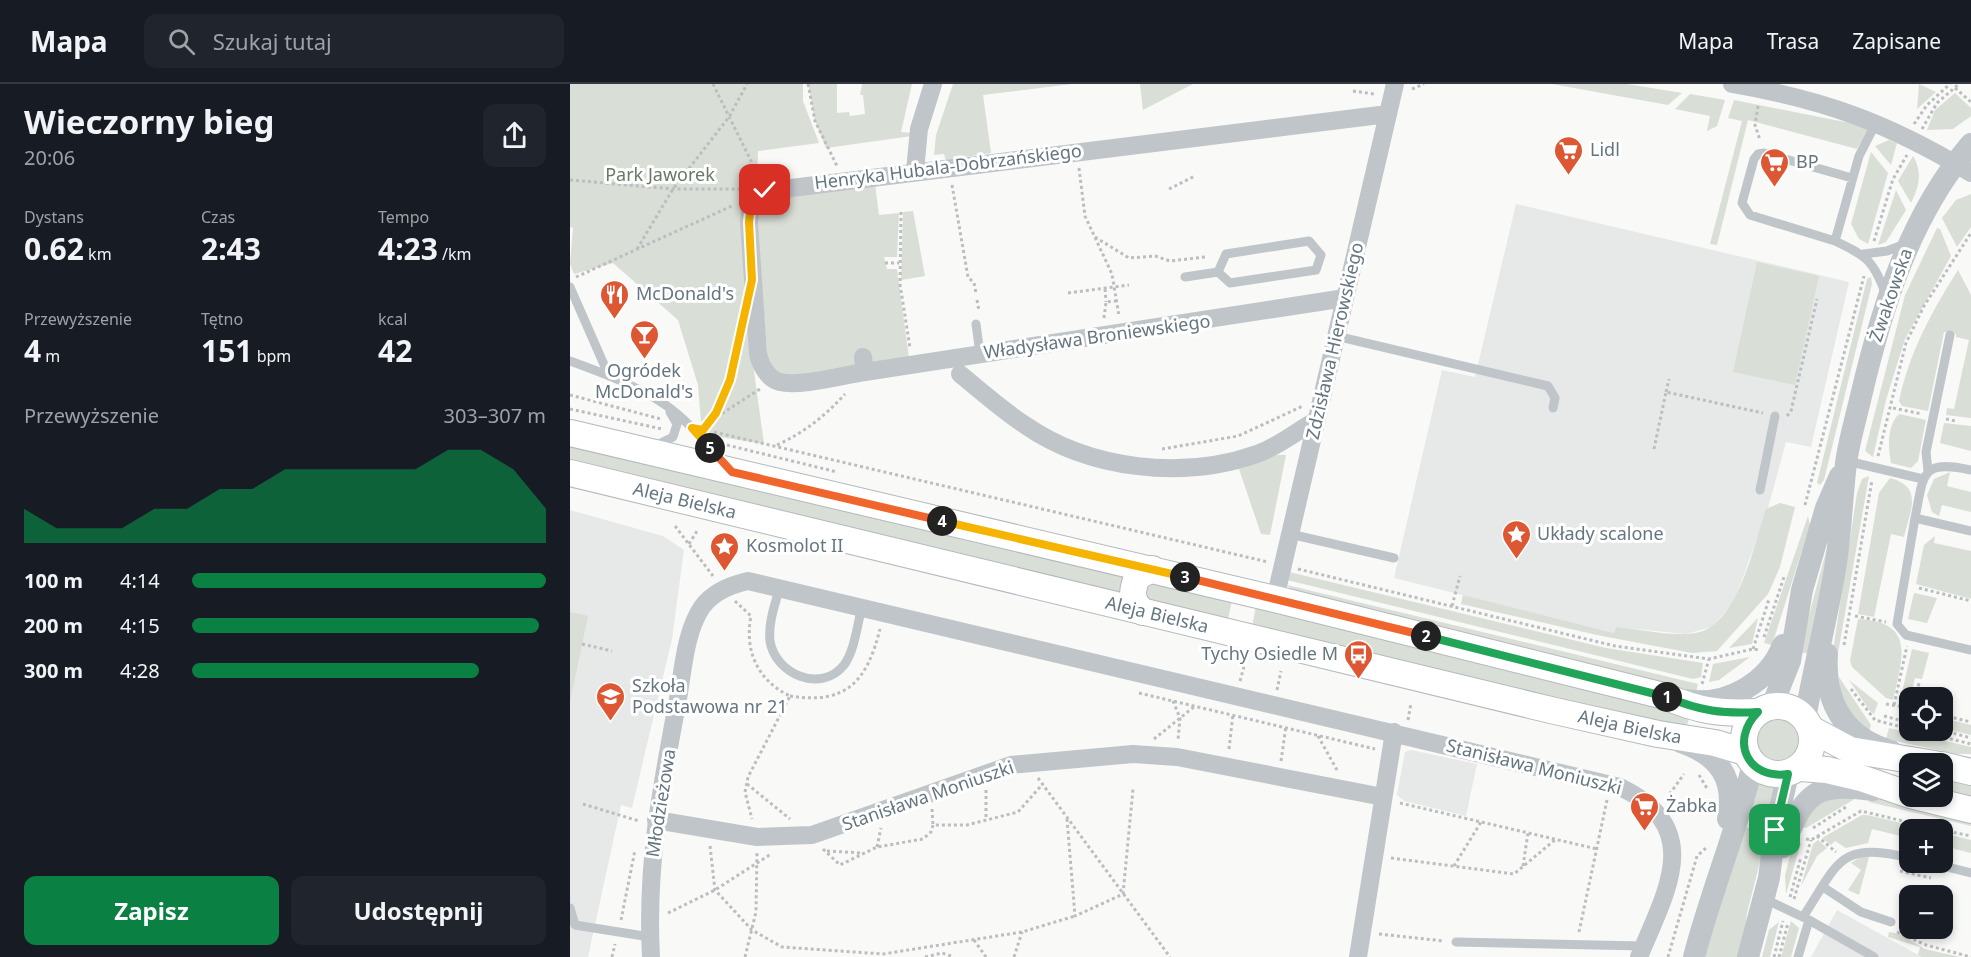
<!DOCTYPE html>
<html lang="pl">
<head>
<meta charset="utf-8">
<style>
  :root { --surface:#171b24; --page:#20242c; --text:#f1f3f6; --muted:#9ea1a6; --line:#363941; --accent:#0b8043 }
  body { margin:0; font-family:"Noto Sans",sans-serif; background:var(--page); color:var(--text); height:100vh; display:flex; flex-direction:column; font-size:22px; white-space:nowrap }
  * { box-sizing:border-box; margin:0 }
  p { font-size:20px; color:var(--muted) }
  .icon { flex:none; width:33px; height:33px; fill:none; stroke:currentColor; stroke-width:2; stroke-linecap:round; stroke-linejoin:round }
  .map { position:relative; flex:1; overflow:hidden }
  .details { display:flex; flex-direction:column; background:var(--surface); width:570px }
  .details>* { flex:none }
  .fabs { position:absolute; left:1329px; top:603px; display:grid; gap:12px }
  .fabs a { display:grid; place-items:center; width:54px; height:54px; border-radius:12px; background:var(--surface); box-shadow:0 3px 9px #0003; font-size:30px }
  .pin { position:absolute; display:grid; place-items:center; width:51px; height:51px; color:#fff; margin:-26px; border-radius:12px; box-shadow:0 3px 9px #0006 }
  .km { position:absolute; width:30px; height:30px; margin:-15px; border-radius:50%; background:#222; color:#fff; font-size:16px; line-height:30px; text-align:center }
  .round { display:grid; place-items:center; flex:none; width:63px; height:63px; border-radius:12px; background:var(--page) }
  .overview { display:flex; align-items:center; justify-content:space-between; height:102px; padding:0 24px }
  h1 { font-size:33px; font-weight:700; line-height:45px }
  .metrics { display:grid; grid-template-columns:repeat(3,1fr); gap:9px; height:102px; padding:6px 24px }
  .metrics div { display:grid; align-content:center }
  .metrics b { font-size:30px; font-weight:700 }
  .metrics small { font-size:16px; font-weight:400 }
  .metrics p { font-size:16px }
  .chart { height:168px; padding:12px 24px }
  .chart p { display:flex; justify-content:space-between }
  .chart svg { width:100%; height:108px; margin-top:6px; fill:var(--accent); opacity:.7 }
  .action { display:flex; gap:12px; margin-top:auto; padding:12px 24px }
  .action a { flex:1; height:69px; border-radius:12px; background:var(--accent); color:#fff; font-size:24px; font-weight:700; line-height:69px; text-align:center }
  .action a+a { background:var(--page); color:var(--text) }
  ul { padding:0 24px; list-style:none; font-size:20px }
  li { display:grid; grid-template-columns:96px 72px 1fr; align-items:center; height:45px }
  li i { height:15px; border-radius:8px; background:var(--accent) }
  header { display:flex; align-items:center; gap:36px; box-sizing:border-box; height:84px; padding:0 30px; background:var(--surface); border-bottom:2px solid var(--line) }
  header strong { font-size:28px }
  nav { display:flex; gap:33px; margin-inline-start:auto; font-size:21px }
  .search { width:420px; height:54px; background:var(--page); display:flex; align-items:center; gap:15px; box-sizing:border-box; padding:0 21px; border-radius:12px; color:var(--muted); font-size:22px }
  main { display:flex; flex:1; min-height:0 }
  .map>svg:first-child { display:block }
  .built { fill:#e7e8e8 }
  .green { fill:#d9ded6 }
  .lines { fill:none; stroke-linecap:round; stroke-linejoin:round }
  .secondary-casing { stroke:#b3b9bd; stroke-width:28 }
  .path { stroke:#bbbec1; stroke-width:3; stroke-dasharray:3 3; stroke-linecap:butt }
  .service { stroke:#c0c5c9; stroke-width:9 }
  .minor { stroke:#c0c5c9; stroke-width:18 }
  .tertiary { stroke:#c0c5c9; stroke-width:22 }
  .secondary { stroke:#fff; stroke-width:26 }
  .split-1-casing { stroke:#fff; stroke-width:12 }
  .split-2-casing { stroke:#fff; stroke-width:12 }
  .split-3-casing { stroke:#fff; stroke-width:12 }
  .split-4-casing { stroke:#fff; stroke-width:12 }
  .split-5-casing { stroke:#fff; stroke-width:12 }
  .split-6-casing { stroke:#fff; stroke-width:12 }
  .split-1 { stroke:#22a559; stroke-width:8 }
  .split-2 { stroke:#22a559; stroke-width:8 }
  .split-3 { stroke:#f0652b; stroke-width:8 }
  .split-4 { stroke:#f5b400; stroke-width:8 }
  .split-5 { stroke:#f0652b; stroke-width:8 }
  .split-6 { stroke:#f5b400; stroke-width:8 }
  .labels { text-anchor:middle; stroke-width:6; stroke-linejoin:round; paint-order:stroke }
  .poi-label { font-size:18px; fill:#657681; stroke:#fff; text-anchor:start }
  .street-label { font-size:18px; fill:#657681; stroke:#fff }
  .park-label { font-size:18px; fill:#687964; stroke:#fff }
</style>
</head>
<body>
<header>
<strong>Mapa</strong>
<div class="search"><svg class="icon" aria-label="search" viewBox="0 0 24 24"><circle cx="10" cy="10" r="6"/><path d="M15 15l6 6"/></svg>Szukaj tutaj</div>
<nav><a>Mapa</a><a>Trasa</a><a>Zapisane</a></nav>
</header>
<main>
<section class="details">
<div class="overview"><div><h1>Wieczorny bieg</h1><p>20:06</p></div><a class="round"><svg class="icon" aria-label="share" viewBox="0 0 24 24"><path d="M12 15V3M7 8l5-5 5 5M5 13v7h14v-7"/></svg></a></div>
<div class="metrics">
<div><p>Dystans</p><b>0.62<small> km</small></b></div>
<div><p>Czas</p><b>2:43</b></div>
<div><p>Tempo</p><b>4:23<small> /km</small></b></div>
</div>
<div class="metrics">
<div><p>Przewyższenie</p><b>4<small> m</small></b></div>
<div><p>Tętno</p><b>151<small> bpm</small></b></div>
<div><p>kcal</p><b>42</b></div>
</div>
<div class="chart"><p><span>Przewyższenie</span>303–307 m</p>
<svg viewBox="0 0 160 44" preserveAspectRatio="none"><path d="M0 44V30L10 38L20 38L30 38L40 30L50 30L60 22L70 22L80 14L90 14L100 14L110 14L120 14L130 6L140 6L150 14L160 30V44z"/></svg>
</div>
<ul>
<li><b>100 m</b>4:14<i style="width:100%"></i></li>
<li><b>200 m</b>4:15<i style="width:98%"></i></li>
<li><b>300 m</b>4:28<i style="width:81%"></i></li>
</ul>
<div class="action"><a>Zapisz</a><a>Udostępnij</a></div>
</section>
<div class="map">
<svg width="1401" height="873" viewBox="0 0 1401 873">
  <rect width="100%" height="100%" fill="#f9f9f7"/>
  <path class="built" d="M946,120L1279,198L1241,363L1216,358L1198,424L1164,518L1142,543L1116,550L1046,543L1044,549L824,494L872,286L905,293Z
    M0,426L93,452L114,466L102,555L62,724L51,721L18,873H0Z
    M841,666L907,680L896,732L834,717L827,711L835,668Z
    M1267,826L1352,873H1241Z"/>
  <path class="green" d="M0,0H233V17L249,59L188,67L182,273L194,360L132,350L128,301L108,236L43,179L4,190L0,180L3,144L0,143Z
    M238,0H267V29L279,28L280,32L295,30L293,11H290L292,0H342L331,48L343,49L342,52L256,64L245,37Z
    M383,0H502L413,11L421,69L376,76L374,70L364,71L366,51Z
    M570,0H623L573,26Z
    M982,0H1057L1112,9L1098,21Z
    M1349,0L1366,8L1347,25Z
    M1385,9L1401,24V32L1383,45L1357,46L1365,26Z
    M1120,10L1155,16L1147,42L1137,47L1140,32L1105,25Z
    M1164,16L1300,43L1287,65L1178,36L1147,161L1140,160L1172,37L1158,34Z
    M1319,56L1327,59L1321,81L1305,62Z
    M1301,68L1318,89L1298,160L1289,155L1281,140Z
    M1343,72C1353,88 1349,103 1341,119L1328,97Z
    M305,100L309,131L329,129L327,173H314L317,185H327L339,274L213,294L198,281L186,129L200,115Z
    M1326,106L1336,126L1316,158L1308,161Z
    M1401,110V143L1387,163L1372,134L1386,116Z
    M343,127L355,192L331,196L333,128Z
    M1367,144L1370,145L1381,172L1335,255L1316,316L1303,373L1295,367L1335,211Z
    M1187,178L1249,192L1225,301L1163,288Z
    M1388,186L1401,211V334L1376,331L1377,324L1384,325L1399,256L1386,253V250L1374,248L1358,327L1332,322L1329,317C1340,267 1361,229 1388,186Z
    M1301,193L1302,200L1254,396L1250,401L1247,399L1297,195Z
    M1329,330L1356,336L1348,377L1341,384L1321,379C1318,364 1317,341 1329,330Z
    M1374,339L1401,342V367L1370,359Z
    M0,357L558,491L554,512L0,379Z
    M707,371H716L700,451L691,450L669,385Z
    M1380,388L1377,402L1401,408V428L1372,421L1369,432L1362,428L1357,411L1364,395Z
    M1299,392L1267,575L1262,573L1287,409L1292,395Z
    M1320,394C1354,403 1340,427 1334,453L1321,450L1304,533L1288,530L1309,409Z
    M1210,419L1225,423L1210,483L1198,510L1147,567L1122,569L1027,551L891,520L893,511L1044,549L1046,543C1071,545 1105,554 1130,548C1169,537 1184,460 1196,425Z
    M1238,432L1240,441L1202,561L1194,559Z
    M1261,449L1241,570L1229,568Z
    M1365,452L1364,459L1401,467V515L1346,500L1354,461Z
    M719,488L1036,564L1133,579L1131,593L1123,595L717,496Z
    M578,498L662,516L657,540L579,521L572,513Z
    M717,501L1128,600L1126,608L728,513Z
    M1344,509L1367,514L1357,539L1338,535Z
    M686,522L1120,630L1116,645L682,543Z
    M0,528L18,532L0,618Z
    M1188,534L1182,560L1159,564Z
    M1288,535C1347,538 1332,575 1323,616L1316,614L1282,583L1280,577Z
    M1342,565L1359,569L1352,595L1345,594L1339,619L1330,617Z
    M1180,573L1149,596L1139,598L1143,580Z
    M1269,593L1301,641L1298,651L1270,619Z
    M1279,596L1308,619L1304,630L1300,627Z
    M1186 656a23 23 0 1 1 46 0a23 23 0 1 1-46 0Z
    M1373,634L1401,641V651L1373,644Z
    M1319,644L1401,663V670H1386L1316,655Z
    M1373,693L1401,699V715L1373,708Z
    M1186,699L1208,704L1200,732L1178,727Z
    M1284,710L1283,716L1236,744L1228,742L1242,718Z
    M1301,712L1401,735V742L1299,718Z
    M1292,731H1297L1357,745L1340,746L1339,754L1302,745L1298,759L1276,764L1265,757L1261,761L1252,754Z
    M1173,742L1197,750L1177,829L1172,873H1134Z
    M1373,749L1401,756V769L1373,762Z
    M1248,756L1257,764L1247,772L1231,802L1243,760Z
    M1224,757L1231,759L1216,810L1215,791Z
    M1290,773H1299L1289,811L1278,806L1291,786L1281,779Z
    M1221,837L1229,844L1221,873H1211Z
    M1209,838L1200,873H1192L1199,846Z
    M1319,848L1330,850L1355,865L1390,873H1352L1348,871L1350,863L1318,853Z"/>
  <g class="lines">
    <defs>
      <g id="secondary">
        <path d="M0,349L705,515L1094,612C1129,627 1149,630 1188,628"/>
        <path id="s1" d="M0,389L985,627L1088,650L1145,659L1175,668"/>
        <path d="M573,528C561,516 561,509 567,493L582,485"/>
        <circle cx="1208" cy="656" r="34"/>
        <path d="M1241,645L1280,666L1365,680"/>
        <path d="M1372,681L1401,688"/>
        <path d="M1230,684L1257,686L1291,694L1340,711"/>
        <path d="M1344,712L1401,726"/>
      </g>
    </defs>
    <use href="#secondary" class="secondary-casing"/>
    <path class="path" d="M143,0L189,93
      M238,0L245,37L267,82
      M1385,4L1401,18
      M842,5L854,0
      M783,7L804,10
      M1188,22L1185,41L1190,56
      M1344,40L1357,21L1380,0
      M1352,45L1367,19L1389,0
      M509,84L515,132L542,190L549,232
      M0,96L103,105H171
      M382,101L398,193L404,199L406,209
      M599,105L625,92
      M331,128L330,200L340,264
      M525,153L559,174L585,172L600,177L635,173
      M1304,157L1323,95L1337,71
      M67,165L103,105L159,33L177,0
      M315,179H329
      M6,193L164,121
      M535,205L536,218
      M498,209L559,201
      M407,216L409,227
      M534,234L536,218L546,217
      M1096,308L1099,295
      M0,311L91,335
      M1323,324L1352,330
      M0,325L92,345
      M1217,332L1221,327L1247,215
      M1376,335L1386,337
      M142,336L190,305
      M138,339C157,314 162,283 169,254
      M144,348L698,478
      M157,361L267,388
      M207,361C235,348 255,332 275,310
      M592,365L668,352L733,322
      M1084,365L1096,308L1193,329
      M1308,372L1336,259L1354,222L1401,149
      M1235,421L1294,192
      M105,442L143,492
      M119,460L127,447
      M728,485L1045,562L1139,575L1183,565L1190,566
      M1349,504L1401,517
      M165,517L181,532C174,567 188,597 220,612L178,693L175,708L182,735
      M882,522L890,492
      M1285,532L1316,538
      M1194,553L1214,493
      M12,560L42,567
      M1274,561L1302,396
      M1183,565L1199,515
      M670,597L675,579
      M1132,600L1139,575
      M1281,605L1305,636L1340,645
      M707,606L711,587
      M569,609L805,665
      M220,612C277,621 297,597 310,545
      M1346,614L1349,599
      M603,617L610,634L608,656
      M1316,620L1340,624
      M1324,621L1337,562
      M1372,631L1401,638
      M1314,632L1340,639
      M838,636L841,619
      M1345,646L1401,660
      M1372,646L1401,654
      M748,652L767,686
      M584,655L625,622
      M659,665L663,630
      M711,677L716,642
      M1129,691L1138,706
      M468,694L600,873
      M177,700L220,735
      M416,706V736
      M1096,715L1114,690
      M1097,715L1142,727
      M830,719L1027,765
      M13,720L69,737
      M362,725L363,741
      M497,735L505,832L553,810L563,705
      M1243,744L1276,723
      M1372,746L1401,752
      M1247,752L1266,768
      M1236,755L1241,756L1291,727L1371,746
      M140,762L145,806L182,846L212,863L313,870L452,848L505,832
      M307,763L311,744
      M253,765L270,781L307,763L353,755L361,748L363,741H397L448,728L471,702
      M257,767L292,769
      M821,774L944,790L986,755
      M884,782L911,738
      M953,782L958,749
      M1330,787L1361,794
      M1220,813L1231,773
      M1224,815L1241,756
      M98,829L145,806L201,770
      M51,836L65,766
      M1009,848L1037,716
      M1327,848L1356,861L1401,873
      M809,850L874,857
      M404,856L416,873
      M42,873L45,860
      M175,873L186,828L187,768
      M355,873L372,869L384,873
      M444,873L452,848
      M1098,873L1127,772L1137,763
      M1204,873L1213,837
      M1209,873L1218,839"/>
    <path class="service" d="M1282,94L1194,69L1188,70L1184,75L1172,119L1180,131L1265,157L1289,72L1306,39
      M1265,157C1297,172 1304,177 1316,211
      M1294,170L1317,167L1335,160
      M615,193L648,188L660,199L746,186L751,171L739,157L656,170L648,188
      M0,203L39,292
      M406,240L410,270
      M766,252L978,302L985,314L983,324
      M0,277C33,289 68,302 97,322C118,337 135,358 153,377
      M83,363L103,353L107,340L100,328
      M1277,377L1353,395
      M1401,386C1350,375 1354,390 1345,434L1401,447
      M1358,387L1356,368L1380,251
      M1190,406L1205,332
      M1345,434L1327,540L1336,551L1401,566
      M720,450L824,474
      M210,503C205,520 198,539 200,557C205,590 251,610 274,581C285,566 287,541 292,523
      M1357,778L1401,789
      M1253,803L1291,828L1321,838
      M1195,815L1239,836L1228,873
      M0,824L5,841L80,853
      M1233,833C1269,778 1268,757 1340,774
      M1239,836L1304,873
      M886,858L1073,862"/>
    <path class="minor" d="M1162,0C1256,16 1320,40 1401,89
      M345,87L349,45L363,0
      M293,273L295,288L775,214
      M295,288C273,291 230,303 210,298C198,295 190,281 188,269L179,138L181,119L189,108L818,30
      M390,290C411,307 432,326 455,341C520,386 613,396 687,370C708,363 728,346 747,336
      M705,515L825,0
      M86,736L187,753L242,751L441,681L563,670L607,673L813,713
      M81,873C76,781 91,705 108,615C113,587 115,548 132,523C143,508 160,501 178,497L1050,703C1136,744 1096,807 1069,873
      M788,873L824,648"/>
    <path class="tertiary" d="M1257,570C1254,618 1273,653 1321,667
      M1117,616C1157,623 1199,598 1213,561
      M1202,622L1220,577L1232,506L1256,424L1270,392
      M1235,635C1244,582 1258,531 1266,479C1271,445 1272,412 1276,379C1279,357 1286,334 1291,312C1312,223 1340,131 1401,60
      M1111,658C1149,671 1166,695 1158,735
      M1213,763C1235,709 1243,698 1303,706
      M1124,873C1141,808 1167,746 1183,680
      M1178,873L1199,794L1205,746L1218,690"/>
    <use href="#secondary" class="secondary"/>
  </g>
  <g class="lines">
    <defs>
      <path id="split-1" d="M1097,613C1130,627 1153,630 1188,628C1159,657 1178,696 1218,690L1205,746"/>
      <path id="split-2" d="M856,552L1097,613"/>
      <path id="split-3" d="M615,493L856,552"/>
      <path id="split-4" d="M372,437L615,493"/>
      <path id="split-5" d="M140,364L162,388L372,437"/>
      <path id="split-6" d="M140,364L122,344L133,346L146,329L160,296L182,196L179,138L181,119L184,112L195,106"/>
    </defs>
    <use href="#split-1" class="split-1-casing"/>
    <use href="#split-2" class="split-2-casing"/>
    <use href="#split-3" class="split-3-casing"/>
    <use href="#split-4" class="split-4-casing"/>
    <use href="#split-5" class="split-5-casing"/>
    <use href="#split-6" class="split-6-casing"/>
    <use href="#split-1" class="split-1"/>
    <use href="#split-2" class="split-2"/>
    <use href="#split-3" class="split-3"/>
    <use href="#split-4" class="split-4"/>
    <use href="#split-5" class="split-5"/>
    <use href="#split-6" class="split-6"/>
  </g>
  <defs>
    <symbol id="supermarket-pin" viewBox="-11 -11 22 30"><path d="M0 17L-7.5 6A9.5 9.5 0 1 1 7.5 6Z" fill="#de5733" stroke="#fff"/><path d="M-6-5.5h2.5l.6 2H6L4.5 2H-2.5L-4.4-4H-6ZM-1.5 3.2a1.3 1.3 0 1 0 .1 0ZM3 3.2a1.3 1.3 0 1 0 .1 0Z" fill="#fff"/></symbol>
    <symbol id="restaurant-pin" viewBox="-11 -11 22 30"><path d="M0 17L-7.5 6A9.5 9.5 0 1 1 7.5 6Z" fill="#de5733" stroke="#fff"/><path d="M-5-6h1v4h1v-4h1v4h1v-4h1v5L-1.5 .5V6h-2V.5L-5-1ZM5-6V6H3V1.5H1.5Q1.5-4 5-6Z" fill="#fff"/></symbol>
    <symbol id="bar-pin" viewBox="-11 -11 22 30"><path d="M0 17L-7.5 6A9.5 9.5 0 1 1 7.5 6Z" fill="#de5733" stroke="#fff"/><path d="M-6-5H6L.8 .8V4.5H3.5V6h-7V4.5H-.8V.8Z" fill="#fff"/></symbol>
    <symbol id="sight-pin" viewBox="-11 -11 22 30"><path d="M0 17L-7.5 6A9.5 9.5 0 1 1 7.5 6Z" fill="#de5733" stroke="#fff"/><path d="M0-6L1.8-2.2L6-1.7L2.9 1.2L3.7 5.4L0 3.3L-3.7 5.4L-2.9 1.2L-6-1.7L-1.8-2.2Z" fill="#fff"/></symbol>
    <symbol id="bus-pin" viewBox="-11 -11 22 30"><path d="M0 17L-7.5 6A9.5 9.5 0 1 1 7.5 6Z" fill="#de5733" stroke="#fff"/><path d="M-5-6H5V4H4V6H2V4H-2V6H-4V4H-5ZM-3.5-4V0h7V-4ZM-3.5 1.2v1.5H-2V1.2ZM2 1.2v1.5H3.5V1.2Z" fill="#fff"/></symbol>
    <symbol id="school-pin" viewBox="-11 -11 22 30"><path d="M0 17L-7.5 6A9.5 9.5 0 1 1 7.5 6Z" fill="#de5733" stroke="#fff"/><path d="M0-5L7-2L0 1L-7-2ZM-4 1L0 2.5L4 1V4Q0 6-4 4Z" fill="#fff"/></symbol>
  </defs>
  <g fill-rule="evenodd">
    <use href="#supermarket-pin" x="982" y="50" width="33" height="45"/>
    <use href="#supermarket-pin" x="1188" y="62" width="33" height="45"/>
    <use href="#restaurant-pin" x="28" y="194" width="33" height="45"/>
    <use href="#bar-pin" x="58" y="234" width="33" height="45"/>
    <use href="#sight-pin" x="930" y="434" width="33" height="45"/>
    <use href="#sight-pin" x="138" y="446" width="33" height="45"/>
    <use href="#bus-pin" x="772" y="554" width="33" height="45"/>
    <use href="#school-pin" x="24" y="596" width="33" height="45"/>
    <use href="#supermarket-pin" x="1058" y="706" width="33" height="45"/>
  </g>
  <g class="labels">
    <g class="poi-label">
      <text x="1020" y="72">Lidl</text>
      <text x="1226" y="84">BP</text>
      <text x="66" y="216">McDonald's</text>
      <text x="74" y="293" text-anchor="middle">Ogródek<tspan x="74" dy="21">McDonald's</tspan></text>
      <text x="967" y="456">Układy scalone</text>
      <text x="176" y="468">Kosmolot II</text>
      <text x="768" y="576" text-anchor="end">Tychy Osiedle M</text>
      <text x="62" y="608">Szkoła<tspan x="62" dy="21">Podstawowa nr 21</tspan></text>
      <text x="1096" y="728">Żabka</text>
    </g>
    <g class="street-label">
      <text transform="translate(378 83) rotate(-7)" y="6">Henryka Hubala-Dobrzańskiego</text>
      <text transform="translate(1321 211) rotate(-71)" y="6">Żwakowska</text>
      <text transform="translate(527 253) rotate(-8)" y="6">Władysława Broniewskiego</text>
      <text transform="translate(765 257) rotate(-77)" y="6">Zdzisława Hierowskiego</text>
      <text dy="6" stroke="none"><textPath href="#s1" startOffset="118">Aleja Bielska</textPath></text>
      <text dy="6" stroke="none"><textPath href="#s1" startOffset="604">Aleja Bielska</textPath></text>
      <text dy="6" stroke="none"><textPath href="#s1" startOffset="1090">Aleja Bielska</textPath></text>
      <text transform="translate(964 683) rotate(14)" y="6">Stanisława Moniuszki</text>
      <text transform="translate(358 712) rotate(-19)" y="6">Stanisława Moniuszki</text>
      <text transform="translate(91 719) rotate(-81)" y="6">Młodzieżowa</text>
    </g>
    <g class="park-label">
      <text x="90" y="97">Park Jaworek</text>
    </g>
  </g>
</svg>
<div class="fabs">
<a><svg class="icon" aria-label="locate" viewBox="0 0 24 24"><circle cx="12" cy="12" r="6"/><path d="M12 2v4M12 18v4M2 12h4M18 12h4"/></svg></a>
<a><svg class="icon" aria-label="layers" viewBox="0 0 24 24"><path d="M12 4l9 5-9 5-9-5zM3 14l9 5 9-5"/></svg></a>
<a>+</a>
<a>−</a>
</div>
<div class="pin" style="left:1205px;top:746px;background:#1e9e55"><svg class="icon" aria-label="arrive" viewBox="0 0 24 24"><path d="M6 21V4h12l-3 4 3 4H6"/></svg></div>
<div class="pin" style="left:195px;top:106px;background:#d93025"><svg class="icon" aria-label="check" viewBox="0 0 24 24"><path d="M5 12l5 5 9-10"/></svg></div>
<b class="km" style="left:1097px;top:613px">1</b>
<b class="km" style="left:856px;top:552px">2</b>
<b class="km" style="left:615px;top:493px">3</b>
<b class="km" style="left:372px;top:437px">4</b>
<b class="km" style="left:140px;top:364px">5</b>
</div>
</main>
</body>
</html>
